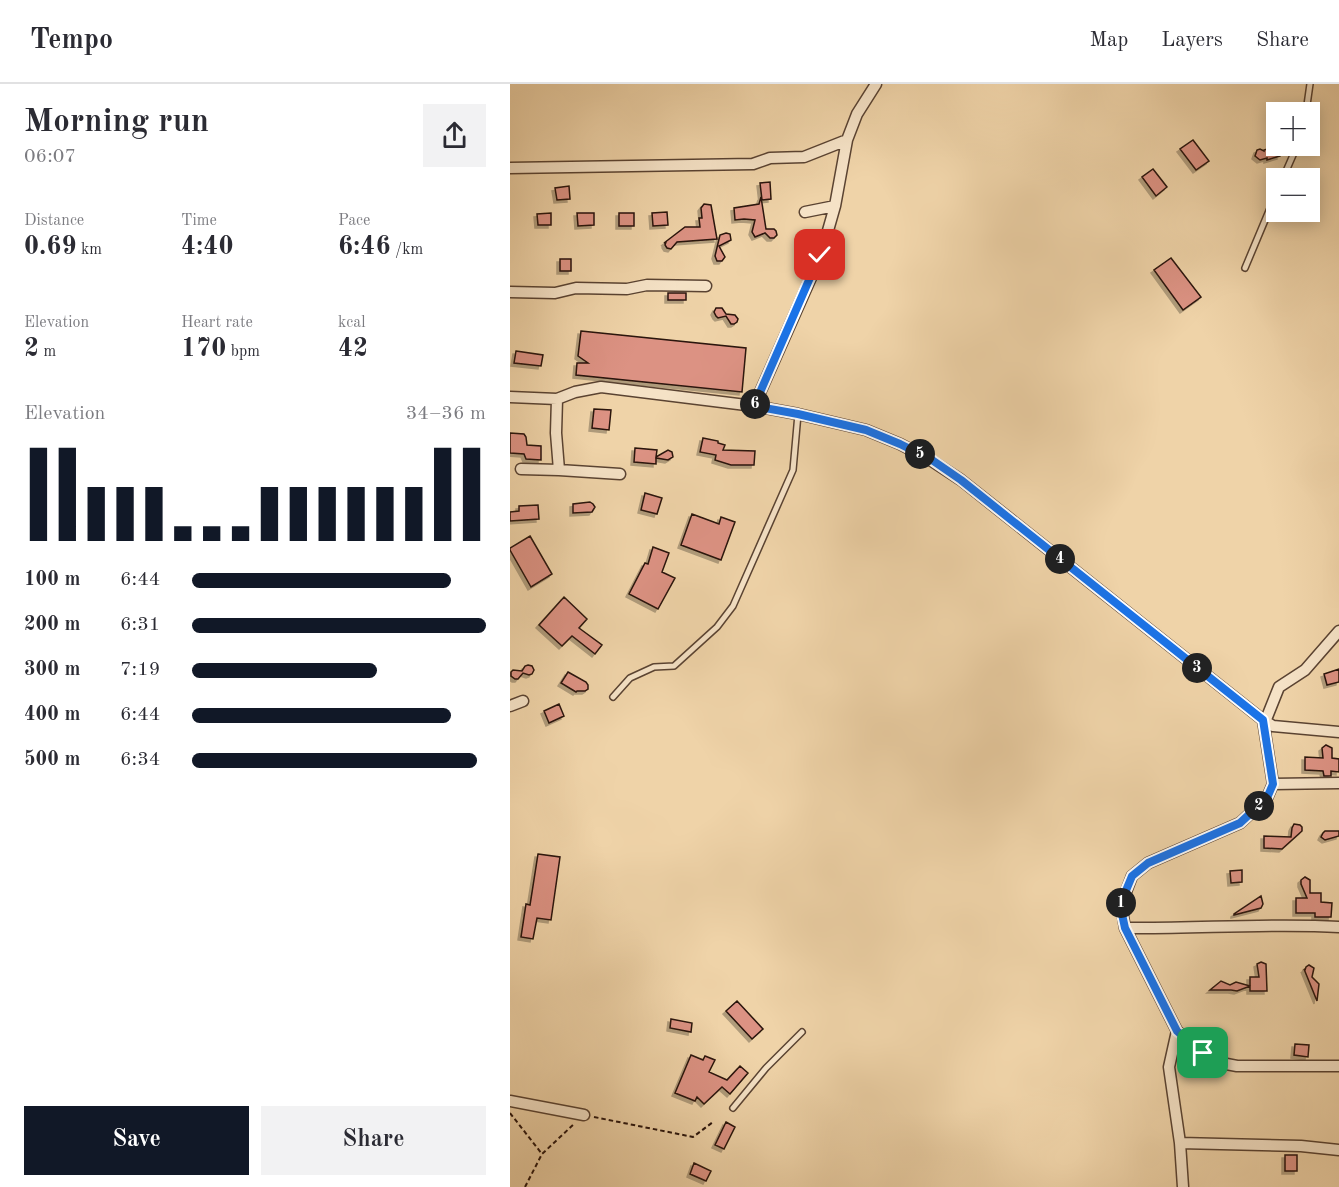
<!DOCTYPE html>
<html lang="en">
<head>
<meta charset="utf-8">
<style>
  :root { --surface:#fff; --page:#f2f2f3; --text:#2b2b33; --muted:#7c7c81; --line:#e1e1e2; --accent:#111827 }
  body { margin:0; font-family:"Old Standard TT",serif; background:var(--page); color:var(--text); height:100vh; display:flex; flex-direction:column; font-size:22px; white-space:nowrap }
  * { box-sizing:border-box; margin:0 }
  p { font-size:20px; color:var(--muted) }
  .icon { flex:none; width:33px; height:33px; fill:none; stroke:currentColor; stroke-width:2; stroke-linecap:round; stroke-linejoin:round }
  .map { position:relative; flex:1; overflow:hidden }
  .details { display:flex; flex-direction:column; background:var(--surface); width:510px }
  .details>* { flex:none }
  .fabs { position:absolute; left:756px; top:18px; display:grid; gap:12px }
  .fabs a { display:grid; place-items:center; width:54px; height:54px; border-radius:0px; background:var(--surface); box-shadow:0 3px 15px #0003; font-size:30px }
  .pin { position:absolute; display:grid; place-items:center; width:51px; height:51px; color:#fff; margin:-26px; border-radius:12px; box-shadow:0 3px 9px #0006 }
  .km { position:absolute; width:30px; height:30px; margin:-15px; border-radius:50%; background:#222; color:#fff; font-size:16px; line-height:30px; text-align:center }
  .round { display:grid; place-items:center; flex:none; width:63px; height:63px; border-radius:0px; background:var(--page) }
  .overview { display:flex; align-items:center; justify-content:space-between; height:102px; padding:0 24px }
  h1 { font-size:33px; font-weight:700; line-height:45px }
  .stats { display:grid; grid-template-columns:repeat(3,1fr); gap:9px; height:102px; padding:6px 24px }
  .stats div { display:grid; align-content:center }
  .stats b { font-size:26px; font-weight:700 }
  .stats small { font-size:16px; font-weight:400 }
  .stats p { font-size:16px }
  .chart { height:168px; padding:12px 24px }
  .chart p { display:flex; justify-content:space-between }
  .chart svg { width:100%; height:108px; margin-top:6px; stroke:var(--accent); stroke-width:6 }
  .action { display:flex; gap:12px; margin-top:auto; padding:12px 24px }
  .action a { flex:1; height:69px; border-radius:0px; background:var(--accent); color:#fff; font-size:24px; font-weight:700; line-height:69px; text-align:center }
  .action a+a { background:var(--page); color:var(--text) }
  ul { padding:0 24px; list-style:none; font-size:20px }
  li { display:grid; grid-template-columns:96px 72px 1fr; align-items:center; height:45px }
  li i { height:15px; border-radius:8px; background:var(--accent) }
  header { display:flex; align-items:center; gap:36px; box-sizing:border-box; height:84px; padding:0 30px; background:var(--surface); border-bottom:2px solid var(--line) }
  header strong { font-size:28px }
  nav { display:flex; gap:33px; margin-inline-start:auto; font-size:21px }
  main { display:flex; flex:1; min-height:0 }
  .map>svg:first-child { display:block }
  .building { fill:#dc9283; stroke:#29130b; stroke-width:1.5; filter:url(#shadow) }
  .lines { fill:none; stroke-linecap:round; stroke-linejoin:round }
  .service-casing { stroke:#5a4332; stroke-width:8 }
  .minor-casing { stroke:#5a4332; stroke-width:13 }
  .path { stroke:#29130b; stroke-width:2; stroke-dasharray:4.5 3; stroke-linecap:butt }
  .service { stroke:#f5e2c6; stroke-width:5 }
  .minor { stroke:#f5e2c6; stroke-width:10 }
  .route-casing { stroke:#fff; stroke-width:12 }
  .route { stroke:#1a73e8; stroke-width:8 }
</style>
</head>
<body>
<header>
<strong>Tempo</strong>
<nav><a>Map</a><a>Layers</a><a>Share</a></nav>
</header>
<main>
<section class="details">
<div class="overview"><div><h1>Morning run</h1><p>06:07</p></div><a class="round"><svg class="icon" aria-label="share" viewBox="0 0 24 24"><path d="M12 15V3M7 8l5-5 5 5M5 13v7h14v-7"/></svg></a></div>
<div class="stats">
<div><p>Distance</p><b>0.69<small> km</small></b></div>
<div><p>Time</p><b>4:40</b></div>
<div><p>Pace</p><b>6:46<small> /km</small></b></div>
</div>
<div class="stats">
<div><p>Elevation</p><b>2<small> m</small></b></div>
<div><p>Heart rate</p><b>170<small> bpm</small></b></div>
<div><p>kcal</p><b>42</b></div>
</div>
<div class="chart"><p><span>Elevation</span>34–36 m</p>
<svg viewBox="0 0 160 44" preserveAspectRatio="none"><path d="M5 44V6M15 44V6M25 44V22M35 44V22M45 44V22M55 44V38M65 44V38M75 44V38M85 44V22M95 44V22M105 44V22M115 44V22M125 44V22M135 44V22M145 44V6M155 44V6"/></svg>
</div>
<ul>
<li><b>100 m</b>6:44<i style="width:88%"></i></li>
<li><b>200 m</b>6:31<i style="width:100%"></i></li>
<li><b>300 m</b>7:19<i style="width:63%"></i></li>
<li><b>400 m</b>6:44<i style="width:88%"></i></li>
<li><b>500 m</b>6:34<i style="width:97%"></i></li>
</ul>
<div class="action"><a>Save</a><a>Share</a></div>
</section>
<div class="map">
<svg width="829" height="1103" viewBox="0 0 829 1103">
  <defs>
    <filter id="shadow"><feDropShadow dx="-3" dy="3" stdDeviation="0" flood-color="#0004"/></filter>
  </defs>
  <rect width="100%" height="100%" fill="#efd3a8"/>
  <filter id="stains"><feTurbulence type="fractalNoise" baseFrequency=".00333" numOctaves="4"/><feColorMatrix values="0 0 0 0 .2 0 0 0 0 .09 0 0 0 0 .02 0 0 0 .5 -.17"/></filter>
  <radialGradient id="worn" r=".72"><stop offset=".6" stop-color="#630" stop-opacity="0"/><stop offset="1" stop-color="#630" stop-opacity=".3"/></radialGradient>
  <path class="building" d="M683,56L699,77L686,86L670,65Z
    M767,62L770,72L757,76V74L750,76L745,72L747,66L750,65L754,67V66Z
    M643,85L657,103L646,112L632,93Z
    M260,98L261,115L252,116L250,99Z
    M59,102L60,115L47,116L45,104Z
    M251,113L256,145H264L266,147L267,151L264,154H260L255,149L245,153L242,148L245,136L234,135L225,136L224,124L249,120Z
    M194,120L201,121L207,155L167,158L161,165L157,164L155,161L156,158L154,159L175,143H190L189,134H192L191,124Z
    M157,128L158,141L143,142L142,129Z
    M41,129V141H28L27,130Z
    M67,129H84V141L68,142Z
    M109,129H124V142H109Z
    M216,149L220,150L221,156L209,162L215,173L212,177H207L205,172L210,151Z
    M661,174L691,213L673,226L644,186Z
    M50,175H61V187H50Z
    M158,209H176V216H158Z
    M206,224H212L216,230L225,231L228,235L227,238L224,240H221L216,232L208,234L206,232L204,228Z
    M71,247L236,264L232,308L66,291L67,279H78L68,272Z
    M6,267L33,271L31,282L4,279Z
    M84,325L101,326L99,346L82,344Z
    M0,349L14,350L16,353L17,361L31,362V376L16,375L14,370L0,369Z
    M193,354L208,357V359L215,361L213,366L245,367L244,381H221L205,376L206,371L190,368Z
    M125,364L147,366L146,373L158,366L162,368L163,373L158,376L146,374V380L124,378Z
    M135,409L152,414L147,430L131,426Z
    M80,418L83,420L85,423L82,428L63,429V420Z
    M28,421L29,435L0,437V428L9,427V422Z
    M182,430L209,440L211,433L225,438L211,476L171,461Z
    M20,452L42,490L21,503L0,466V464Z
    M143,463L159,469L152,488L165,494L148,525L119,510L135,479L138,480Z
    M54,513L77,535L69,544L92,561L85,570L62,552L52,562L29,541Z
    M18,581L22,582L24,586L22,590L19,591L13,589L8,595H5L1,592V588L3,586L12,587L15,582Z
    M829,585V598L817,601L814,590Z
    M58,588L76,598L78,601V605L75,607H67L66,608L51,599Z
    M49,620L54,632L39,639L34,627Z
    M816,661L822,664V674L829,675V688L821,687V692H814L813,687L795,686V673L813,674L812,664Z
    M784,740L790,741L792,743V747L772,765L754,764V752L781,753L782,744Z
    M815,747H829V752L815,756L811,753L813,749Z
    M28,770L50,773L41,836L27,834L23,855L11,853L16,820L20,821Z
    M732,786V798L721,799L720,787Z
    M795,793L800,796V809H811V818L822,819L821,833H805V829H786V814H797L791,800V796Z
    M751,812L753,820L751,824L724,831V830Z
    M751,878L756,880L757,907H740V902L727,907L721,906H700L711,897L720,901L726,898L740,902V893H749L747,880Z
    M799,881L804,884L802,893L809,900L807,917L794,885L795,886L796,883Z
    M227,917L253,945L242,955L216,927Z
    M161,935L182,939L181,948L160,944Z
    M785,960L799,961L798,973L784,971Z
    M181,971L193,976L195,972L205,976L199,988L217,996L230,982L238,989L220,1010L212,1003L194,1020L187,1013L185,1017L165,1009Z
    M216,1038L225,1043L214,1065L205,1061Z
    M775,1071H787V1087H775Z
    M184,1079L201,1087L196,1097L180,1090Z"/>
  <g class="lines">
    <defs>
      <path id="service" d="M796,28L800,0
        M773,94L787,62
        M735,184L766,110
        M103,613L120,594L144,583L164,582L207,543L223,522L283,386L288,330
        M223,1024L256,984L292,948"/>
      <path id="minor" d="M0,84L243,80L260,74L294,73L337,56
        M295,128L325,122
        M0,208L45,209L66,204L117,205L137,201L196,202
        M0,313L47,315L65,308L91,303L244,322L288,330L356,346L390,360L422,377L451,396L753,636L763,642L829,648
        M47,315L46,349L49,386
        M244,322L311,171L325,122L337,56L347,30L366,0
        M11,385L49,386L110,390
        M829,547L795,586L769,603L757,633L753,636L763,700L757,714L730,739L638,779L622,792L611,821L615,844L667,947L693,969L706,978L727,982H829
        M0,622L13,617
        M763,700L829,699
        M615,844C686,845 758,839 829,843
        M667,947L659,983L670,1059L673,1103
        M0,1017L74,1031
        M670,1059L791,1062L829,1066"/>
    </defs>
    <use href="#service" class="service-casing"/>
    <use href="#minor" class="minor-casing"/>
    <path class="path" d="M0,1029L32,1070
      M84,1033L183,1053L203,1038
      M15,1103L32,1070L64,1040"/>
    <use href="#service" class="service"/>
    <use href="#minor" class="minor"/>
  </g>
  <g class="lines">
    <defs>
      <path id="route" d="M310,171L244,322L288,330L356,346L390,360L422,376L451,396L753,636L763,700L757,714L730,739L638,779L622,792L610,821L615,844L667,947L693,969"/>
    </defs>
    <use href="#route" class="route-casing"/>
    <use href="#route" class="route"/>
  </g>
  <rect width="100%" height="100%" filter="url(#stains)"/>
  <rect width="100%" height="100%" fill="url(#worn)"/>
</svg>
<div class="fabs">
<a>+</a>
<a>−</a>
</div>
<div class="pin" style="left:693px;top:969px;background:#1e9e55"><svg class="icon" aria-label="arrive" viewBox="0 0 24 24"><path d="M6 21V4h12l-3 4 3 4H6"/></svg></div>
<div class="pin" style="left:310px;top:171px;background:#d93025"><svg class="icon" aria-label="check" viewBox="0 0 24 24"><path d="M5 12l5 5 9-10"/></svg></div>
<b class="km" style="left:611px;top:819px">1</b>
<b class="km" style="left:749px;top:722px">2</b>
<b class="km" style="left:687px;top:584px">3</b>
<b class="km" style="left:550px;top:475px">4</b>
<b class="km" style="left:410px;top:370px">5</b>
<b class="km" style="left:245px;top:320px">6</b>
</div>
</main>
</body>
</html>
